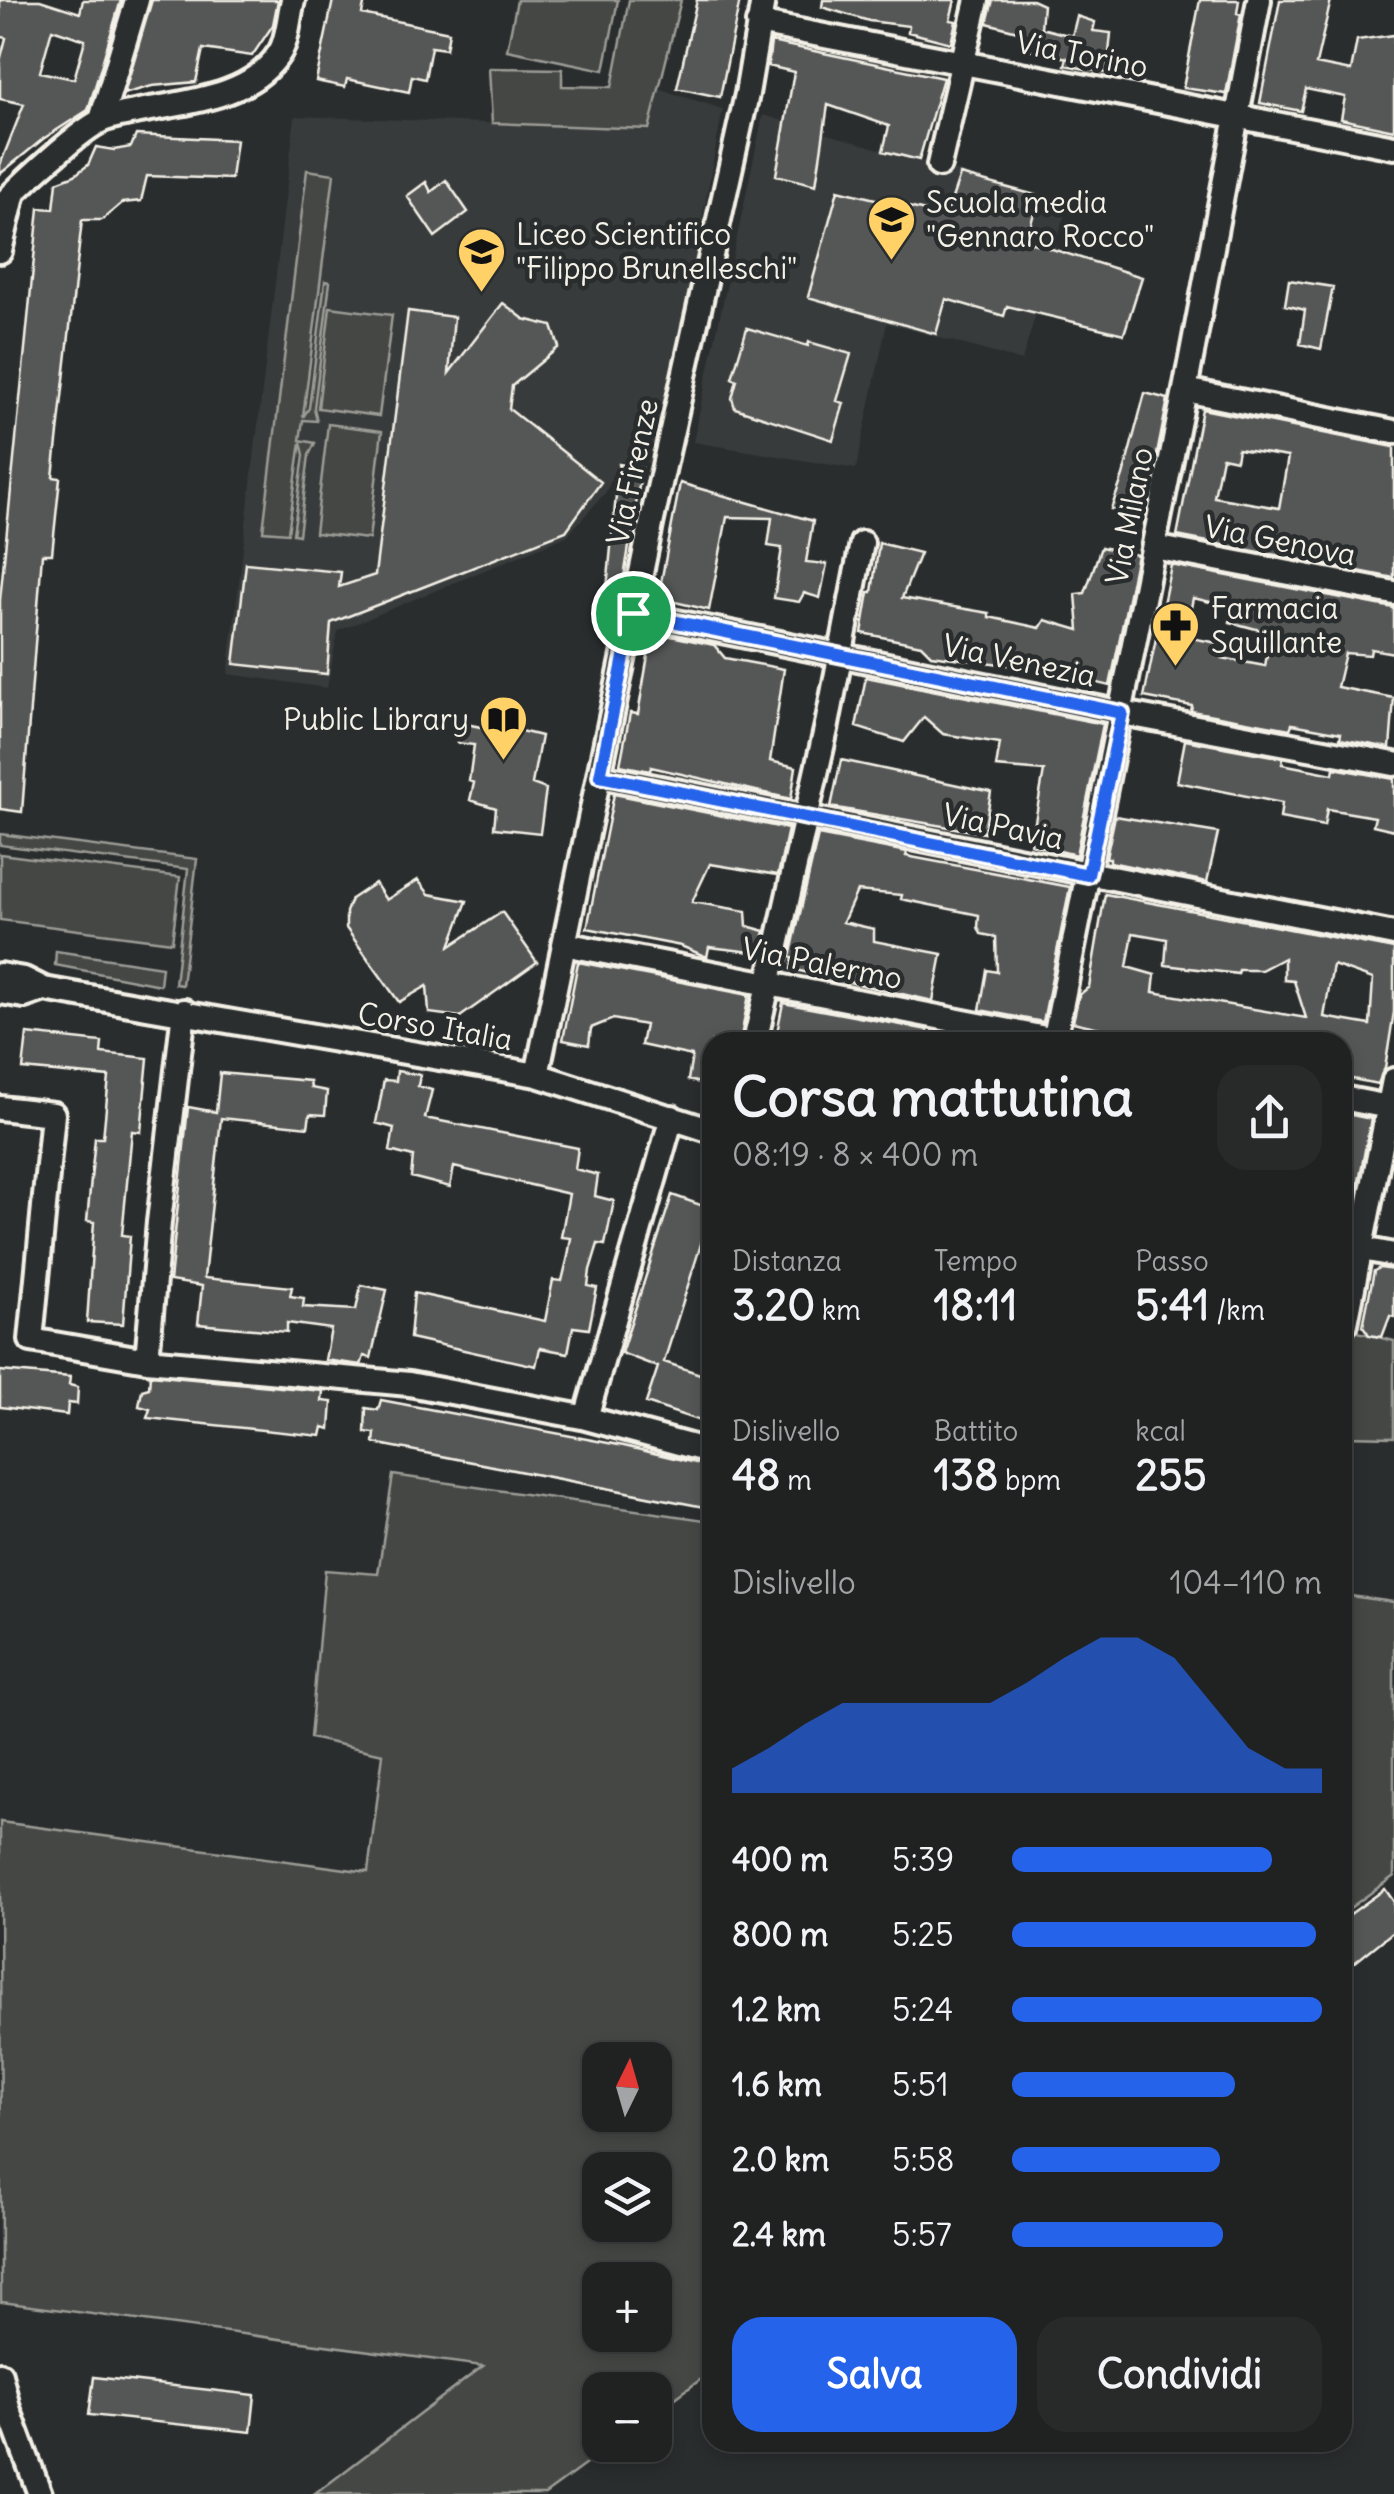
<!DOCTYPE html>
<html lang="it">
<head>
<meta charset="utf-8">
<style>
  :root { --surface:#202222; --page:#282a2a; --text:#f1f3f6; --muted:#a2a4a5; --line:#3d3f40; --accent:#2563eb }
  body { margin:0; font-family:Delius,sans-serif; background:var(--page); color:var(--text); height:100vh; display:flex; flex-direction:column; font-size:38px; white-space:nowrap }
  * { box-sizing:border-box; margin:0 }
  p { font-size:32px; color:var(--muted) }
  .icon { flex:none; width:55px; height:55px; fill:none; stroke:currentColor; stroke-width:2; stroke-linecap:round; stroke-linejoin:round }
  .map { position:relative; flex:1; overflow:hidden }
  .panel { position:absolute; left:702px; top:1032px; width:650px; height:1420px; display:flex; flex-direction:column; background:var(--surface); border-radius:30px; box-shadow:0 5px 15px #0003,0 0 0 2px var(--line) }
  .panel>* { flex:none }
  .needle { width:65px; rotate:5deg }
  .tools { position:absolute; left:582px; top:2042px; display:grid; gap:20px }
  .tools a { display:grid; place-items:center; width:90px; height:90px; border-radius:20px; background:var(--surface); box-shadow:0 5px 15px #0003,0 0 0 2px var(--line); font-size:50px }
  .pin { position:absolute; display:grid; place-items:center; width:85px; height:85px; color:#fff; margin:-42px; border:5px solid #fff; border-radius:50%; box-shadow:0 2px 10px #0007 }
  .round { display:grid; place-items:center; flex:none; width:105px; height:105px; border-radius:30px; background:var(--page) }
  .head { display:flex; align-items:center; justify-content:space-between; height:170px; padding:0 30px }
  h1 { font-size:55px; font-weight:700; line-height:75px }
  .metrics { display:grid; grid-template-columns:repeat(3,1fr); gap:15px; height:170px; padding:10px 30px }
  .metrics div { display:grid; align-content:center }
  .metrics b { font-size:42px; font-weight:700 }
  .metrics small { font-size:28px; font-weight:400 }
  .metrics p { font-size:28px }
  .chart { height:280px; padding:20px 30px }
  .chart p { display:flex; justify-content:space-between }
  .chart svg { width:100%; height:180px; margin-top:10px; fill:var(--accent); opacity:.7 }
  .primary-button { display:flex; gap:20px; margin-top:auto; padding:20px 30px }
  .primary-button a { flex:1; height:115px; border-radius:30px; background:var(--accent); color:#fff; font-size:40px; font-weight:700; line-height:115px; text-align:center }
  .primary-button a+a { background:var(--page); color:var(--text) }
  ul { padding:0 30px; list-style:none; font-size:32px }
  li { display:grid; grid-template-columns:160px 120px 1fr; align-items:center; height:75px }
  li i { height:25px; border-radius:12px; background:var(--accent) }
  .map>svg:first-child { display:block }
  .built { fill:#373a3a }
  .green { fill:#444645; stroke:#9c9c96; stroke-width:2.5; fill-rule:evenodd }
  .building { fill:#555756; stroke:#f4f1e8; stroke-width:2.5; fill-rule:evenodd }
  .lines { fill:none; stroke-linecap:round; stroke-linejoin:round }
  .minor-casing { stroke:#f4f1e8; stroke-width:30 }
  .minor { stroke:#2a2d2e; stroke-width:22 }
  .route-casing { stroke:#fff; stroke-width:20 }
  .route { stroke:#2563eb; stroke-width:12 }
  .labels { text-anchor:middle; stroke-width:9; stroke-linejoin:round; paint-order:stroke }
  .street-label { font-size:30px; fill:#f4f1e8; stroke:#2a2d2e }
  .poi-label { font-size:30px; fill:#f4f1e8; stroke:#2a2d2e; text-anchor:start }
</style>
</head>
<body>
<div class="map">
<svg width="1394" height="2494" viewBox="0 0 1394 2494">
  <rect width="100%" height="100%" fill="#2a2d2e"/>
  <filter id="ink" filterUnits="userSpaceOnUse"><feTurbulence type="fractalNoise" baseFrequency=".01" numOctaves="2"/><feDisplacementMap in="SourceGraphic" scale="20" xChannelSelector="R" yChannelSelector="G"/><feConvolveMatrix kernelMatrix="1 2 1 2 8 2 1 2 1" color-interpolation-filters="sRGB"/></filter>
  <g filter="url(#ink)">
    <path class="built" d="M659,89L723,109L656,463L619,461L606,492L567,536L338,631L327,688L228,674L295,116L648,129Z
      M763,115L1068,204L1022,361L887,323L856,469L693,442Z"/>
    <path class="green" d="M517,0H618L604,70L507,50Z
      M629,0H681L649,129L492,123L489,68L562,69V86L612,87Z
      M307,170L334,174L303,417L309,408L325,281L330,282L314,408L317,421L303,420L300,440L315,443L309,455L299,535L293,534L304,455L301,442L288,533L263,531Z
      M330,307L392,315L379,416L318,408Z
      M328,424L382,431L369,539L315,533Z
      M0,834L197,859L182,985L175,984L188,869L0,845Z
      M0,854L180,877L172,942L0,920Z
      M56,951L162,967L160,985L55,965Z
      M1342,1328L1394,1341V1437L1343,1436Z
      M393,1475L712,1521V2371L655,2413V2390H600V2445H612L545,2494H315L483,2366L1,2302L0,1822L368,1872L383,1754L310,1738L325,1570L378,1574ZM600,2060H655V2115H600ZM600,2170H655V2225H600ZM600,2280H655V2335H600Z
      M1343,1595L1394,1602V1876L1343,1913Z"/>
    <path class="building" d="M0,0H40L80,13L83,0H121L88,110L43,139L0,174V165L24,104L0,99V61L6,38L0,36ZM52,29L85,40L74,79L40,72Z
      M152,0H278L273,25L252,56L203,49L196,82L152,86L124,94Z
      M333,0H365L362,14L449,32L446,49L431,47L425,79L412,76L409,92L347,79L345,87L316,81Z
      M697,0H740L720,97L677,88Z
      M823,0H955L950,20L956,21L951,43L908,32L909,26L869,21L822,7Z
      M993,0H1032L1043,5L1041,28L1072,36L1077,16L1095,22L1093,31L1111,33L1107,73L1065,65L1067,58L1023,48L1025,33L987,23Z
      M1200,0H1239L1237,13L1241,14L1226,94L1183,88Z
      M1280,0H1331L1316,64L1351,71L1357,40L1394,35V130L1341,119L1345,97L1306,89L1301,111L1260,103Z
      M771,42L943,78L919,160L883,151L889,126L828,105L816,185L776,175L794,72L768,66Z
      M136,135L236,140L231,179L147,176L141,201L122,203L102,220H82L53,477L60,478L52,554H42L22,812L0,809V600L39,208L54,209L57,182L75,175L88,165L96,147L114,150L131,147Z
      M960,175L1039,196L1026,241L1142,277L1124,334L1007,306L1004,316L946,299L936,334L808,297L838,190L946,216Z
      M446,180L468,212L435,237L407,196L426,182L431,192Z
      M1289,280L1333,287L1321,349L1300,344L1305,310L1285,305Z
      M503,303L524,319L552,326L559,347L512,386L509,409L601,482L566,531L331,623L327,674L234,664L246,563L341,572L339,587L375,575L408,311L454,317L449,373Z
      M747,328L808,346L809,342L851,354L837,401L844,403L833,440L735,408L732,398L737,380L732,378Z
      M1145,393L1168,399L1145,515L1111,509L1123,476Z
      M1202,409L1394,447V578L1177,536ZM1238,449L1288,457L1279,508L1214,497L1222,457L1236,460Z
      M619,464L642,468L622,589H607Z
      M680,483L813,521L806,562L827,564L820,598L804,593L799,602L774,598L782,548L768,546L772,518L727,517L709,610L658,598Z
      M879,543L920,553L902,598L989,613V617L1040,628L1045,620L1079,630L1076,594L1085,593L1101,547L1137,555L1110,686L1039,669L931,655L921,645L862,633L869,592H872Z
      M1171,565L1394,608V653L1371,649L1370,655L1345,653L1337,687L1394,698L1390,748L1340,739L1341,733L1292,724L1290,729L1191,711L1192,706L1144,697ZM1193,598L1232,607L1230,622L1271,633L1265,666L1222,658L1224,644L1185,637Z
      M652,632L714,645L725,658L784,669L770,761L796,767L791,799L651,767L650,771L620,765L630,713L638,714Z
      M866,677L1103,724L1076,855L1031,844L1044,771L996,767L1000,743L943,734L924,717L904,742L856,727Z
      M484,722L541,736L532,784L546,789L540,833L494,828L496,808L470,800L474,783L469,781L474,745L457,743L461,723L481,727Z
      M1185,740L1283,758L1282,764L1333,774L1334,768L1394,779V830L1373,825L1375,817L1327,809L1324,826L1280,818L1282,803L1177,782Z
      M841,760L991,792L984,833L831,807Z
      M614,794L788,829L778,875L710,864L692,902L746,911L747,926L765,931L760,953L709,947L707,957L681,946L587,928Z
      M1115,816L1218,833L1207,882L1110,862V858H1106Z
      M818,835L907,852L906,856L1070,887L1043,1022L980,1010L987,970L997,972L996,937L981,934L978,927L979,915L901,899L902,895L857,891L843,922L874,929V941L942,954L933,1001L791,969L793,958L790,957Z
      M418,880L429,894L467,901L450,946L502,912L537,962L460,1017L429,1013L427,986L399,1002L346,928V912L351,899L375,883L386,900Z
      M1105,894L1394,949V1012L1385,1068L1378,1084L1342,1077V1042H1145L1134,1040L1135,1036L1073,1022L1079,995L1089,987ZM1133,933L1167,939L1165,965L1238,974L1239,970H1261L1284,958V980L1294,981L1306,1018L1153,992L1155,975L1127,967ZM1333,965L1373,979L1370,1025L1324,1017Z
      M578,962L749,995L740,1042H712V1086L688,1080L692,1056L641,1045L645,1025L613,1019L591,1028L589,1045L563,1040Z
      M783,1003L928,1030L926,1042H775Z
      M27,1034L102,1042L101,1053L148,1058L141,1132L132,1131L122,1235L130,1236L123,1324L87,1322L94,1222L87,1221L95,1138H103L109,1077L23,1069Z
      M397,1071L420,1075L418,1086L432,1090L425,1118L578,1148L575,1169L598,1175L595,1196L614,1201L605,1245L598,1244L590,1270L588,1286L597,1288L589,1329L573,1327L568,1353L540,1348L536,1366L410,1338L414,1293L545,1321L553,1280L562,1281L568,1256L571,1238L561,1237L569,1194L454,1167L450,1187L411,1177L413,1157L390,1151L394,1128L376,1123L384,1080L396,1081Z
      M220,1073L310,1081L311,1088L327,1091L325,1115L310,1114L308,1127L221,1118L204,1278L292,1287L290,1296L304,1298L303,1307L356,1310L361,1285L387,1290L371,1358L364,1356L361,1365L325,1360L331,1329L287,1323V1332L198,1324L202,1286L170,1281L188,1107L216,1112Z
      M1342,1113L1371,1119L1350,1228L1342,1227Z
      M672,1195L712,1209L664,1362L712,1378V1425L646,1403L658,1367L621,1353Z
      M1380,1268L1394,1270V1317L1390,1316L1382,1337L1369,1335L1363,1326L1374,1271Z
      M0,1371L70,1377L69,1385L78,1387L77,1404L68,1403L67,1415L0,1407Z
      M150,1375L323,1391L322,1401L332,1402L330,1429L323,1427L321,1436L147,1418L150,1409L139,1406L142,1390L149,1388Z
      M381,1400L624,1446L712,1467V1499H707L704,1507L374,1443L375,1433L365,1432L366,1408L378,1410Z
      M1385,1889L1394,1902V1931L1342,1973V1920Z
      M94,2377L255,2395L251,2432L89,2415Z"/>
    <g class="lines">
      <defs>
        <path id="minor" d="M758,23L1394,147
          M101,120L137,0
          M939,165L977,0
          M0,208C15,189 84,126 105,119C158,102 246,107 280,52C288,39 289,15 293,0
          M0,251L13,196
          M1185,390L1394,432
          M1154,547L1394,593
          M633,613L1122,713L1394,764
          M600,776L1394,934
          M564,944L1066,1042
          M0,975L24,979L44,989L537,1075L712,1131
          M0,992L24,996L44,989
          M755,1042L827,725L862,543
          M1054,1042L1185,390L1259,0
          M537,1075L652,520L747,94L763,0
          M1342,1098L1394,1108
          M0,1108L53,1114L31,1340L147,1360L409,1384L582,1417L712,1452
          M1342,1245L1394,1255
          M1346,1323L1394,1080
          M147,1360L159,1222L184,1011
          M586,1418L672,1117
          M0,2374L8,2408L40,2494"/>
      </defs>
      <use href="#minor" class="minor-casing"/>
      <use href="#minor" class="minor"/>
    </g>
  </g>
  <g class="lines" filter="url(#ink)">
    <defs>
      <path id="route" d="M633,613L1122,713L1088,875L600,776Z"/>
    </defs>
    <use href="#route" class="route-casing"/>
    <use href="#route" class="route"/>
  </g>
  <defs>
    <symbol id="school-pin" viewBox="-11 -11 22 30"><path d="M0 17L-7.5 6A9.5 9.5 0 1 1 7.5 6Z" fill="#ffd166" stroke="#2a2d2e"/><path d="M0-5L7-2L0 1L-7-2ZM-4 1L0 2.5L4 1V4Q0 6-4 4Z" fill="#111"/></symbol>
    <symbol id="pharmacy-pin" viewBox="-11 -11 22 30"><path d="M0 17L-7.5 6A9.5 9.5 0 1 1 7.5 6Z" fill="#ffd166" stroke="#2a2d2e"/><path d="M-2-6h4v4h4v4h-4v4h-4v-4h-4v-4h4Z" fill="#111"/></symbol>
    <symbol id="library-pin" viewBox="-11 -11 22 30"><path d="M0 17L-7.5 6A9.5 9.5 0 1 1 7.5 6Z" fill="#ffd166" stroke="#2a2d2e"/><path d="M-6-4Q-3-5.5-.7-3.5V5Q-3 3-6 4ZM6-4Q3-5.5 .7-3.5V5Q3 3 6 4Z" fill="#111"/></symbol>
  </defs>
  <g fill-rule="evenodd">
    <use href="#school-pin" x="864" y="192" width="55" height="75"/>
    <use href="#school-pin" x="454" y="224" width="55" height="75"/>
    <use href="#pharmacy-pin" x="1148" y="598" width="55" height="75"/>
    <use href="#library-pin" x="476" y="692" width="55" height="75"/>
  </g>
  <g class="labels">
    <g class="street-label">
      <text transform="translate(1082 55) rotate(11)" y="10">Via Torino</text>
      <text transform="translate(633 472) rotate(-78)" y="10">Via Firenze</text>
      <text transform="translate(1130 516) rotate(-79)" y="10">Via Milano</text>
      <text transform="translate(1280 541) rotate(11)" y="10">Via Genova</text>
      <text transform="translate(1019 661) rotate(12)" y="10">Via Venezia</text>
      <text transform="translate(1003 827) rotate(12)" y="10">Via Pavia</text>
      <text transform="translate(822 964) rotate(11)" y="10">Via Palermo</text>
      <text transform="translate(435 1027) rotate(10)" y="10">Corso Italia</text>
    </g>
    <g class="poi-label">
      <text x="926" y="213">Scuola media<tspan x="926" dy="34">"Gennaro Rocco"</tspan></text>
      <text x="516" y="245">Liceo Scientifico<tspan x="516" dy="34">"Filippo Brunelleschi"</tspan></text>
      <text x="1211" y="619">Farmacia<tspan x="1211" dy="34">Squillante</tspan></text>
      <text x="469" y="730" text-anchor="end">Public Library</text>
    </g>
  </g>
</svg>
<div class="tools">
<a><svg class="needle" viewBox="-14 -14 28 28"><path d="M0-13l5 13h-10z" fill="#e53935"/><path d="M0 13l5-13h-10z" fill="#a2a4a5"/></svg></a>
<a><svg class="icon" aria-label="layers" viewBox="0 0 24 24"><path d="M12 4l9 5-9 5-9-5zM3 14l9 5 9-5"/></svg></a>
<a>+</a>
<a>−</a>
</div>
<div class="pin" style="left:633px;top:613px;background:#1e9e55"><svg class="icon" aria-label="arrive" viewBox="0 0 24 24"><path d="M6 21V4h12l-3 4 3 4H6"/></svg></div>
<section class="panel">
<div class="head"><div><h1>Corsa mattutina</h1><p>08:19 · 8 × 400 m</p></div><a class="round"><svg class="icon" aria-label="share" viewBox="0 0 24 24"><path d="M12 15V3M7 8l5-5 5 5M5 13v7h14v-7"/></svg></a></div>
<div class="metrics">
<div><p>Distanza</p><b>3.20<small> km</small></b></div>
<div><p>Tempo</p><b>18:11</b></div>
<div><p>Passo</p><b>5:41<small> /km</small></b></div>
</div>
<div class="metrics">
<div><p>Dislivello</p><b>48<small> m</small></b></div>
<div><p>Battito</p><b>138<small> bpm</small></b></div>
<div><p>kcal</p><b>255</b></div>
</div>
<div class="chart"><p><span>Dislivello</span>104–110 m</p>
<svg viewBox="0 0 160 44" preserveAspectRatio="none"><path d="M0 44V38L10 33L20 27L30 22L40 22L50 22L60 22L70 22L80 17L90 11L100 6L110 6L120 11L130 22L140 33L150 38L160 38V44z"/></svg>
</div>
<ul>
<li><b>400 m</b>5:39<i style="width:84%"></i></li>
<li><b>800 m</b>5:25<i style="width:98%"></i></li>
<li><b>1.2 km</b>5:24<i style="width:100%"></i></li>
<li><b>1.6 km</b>5:51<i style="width:72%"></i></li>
<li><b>2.0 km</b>5:58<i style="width:67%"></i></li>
<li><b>2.4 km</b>5:57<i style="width:68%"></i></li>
</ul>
<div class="primary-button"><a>Salva</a><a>Condividi</a></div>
</section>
</div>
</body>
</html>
